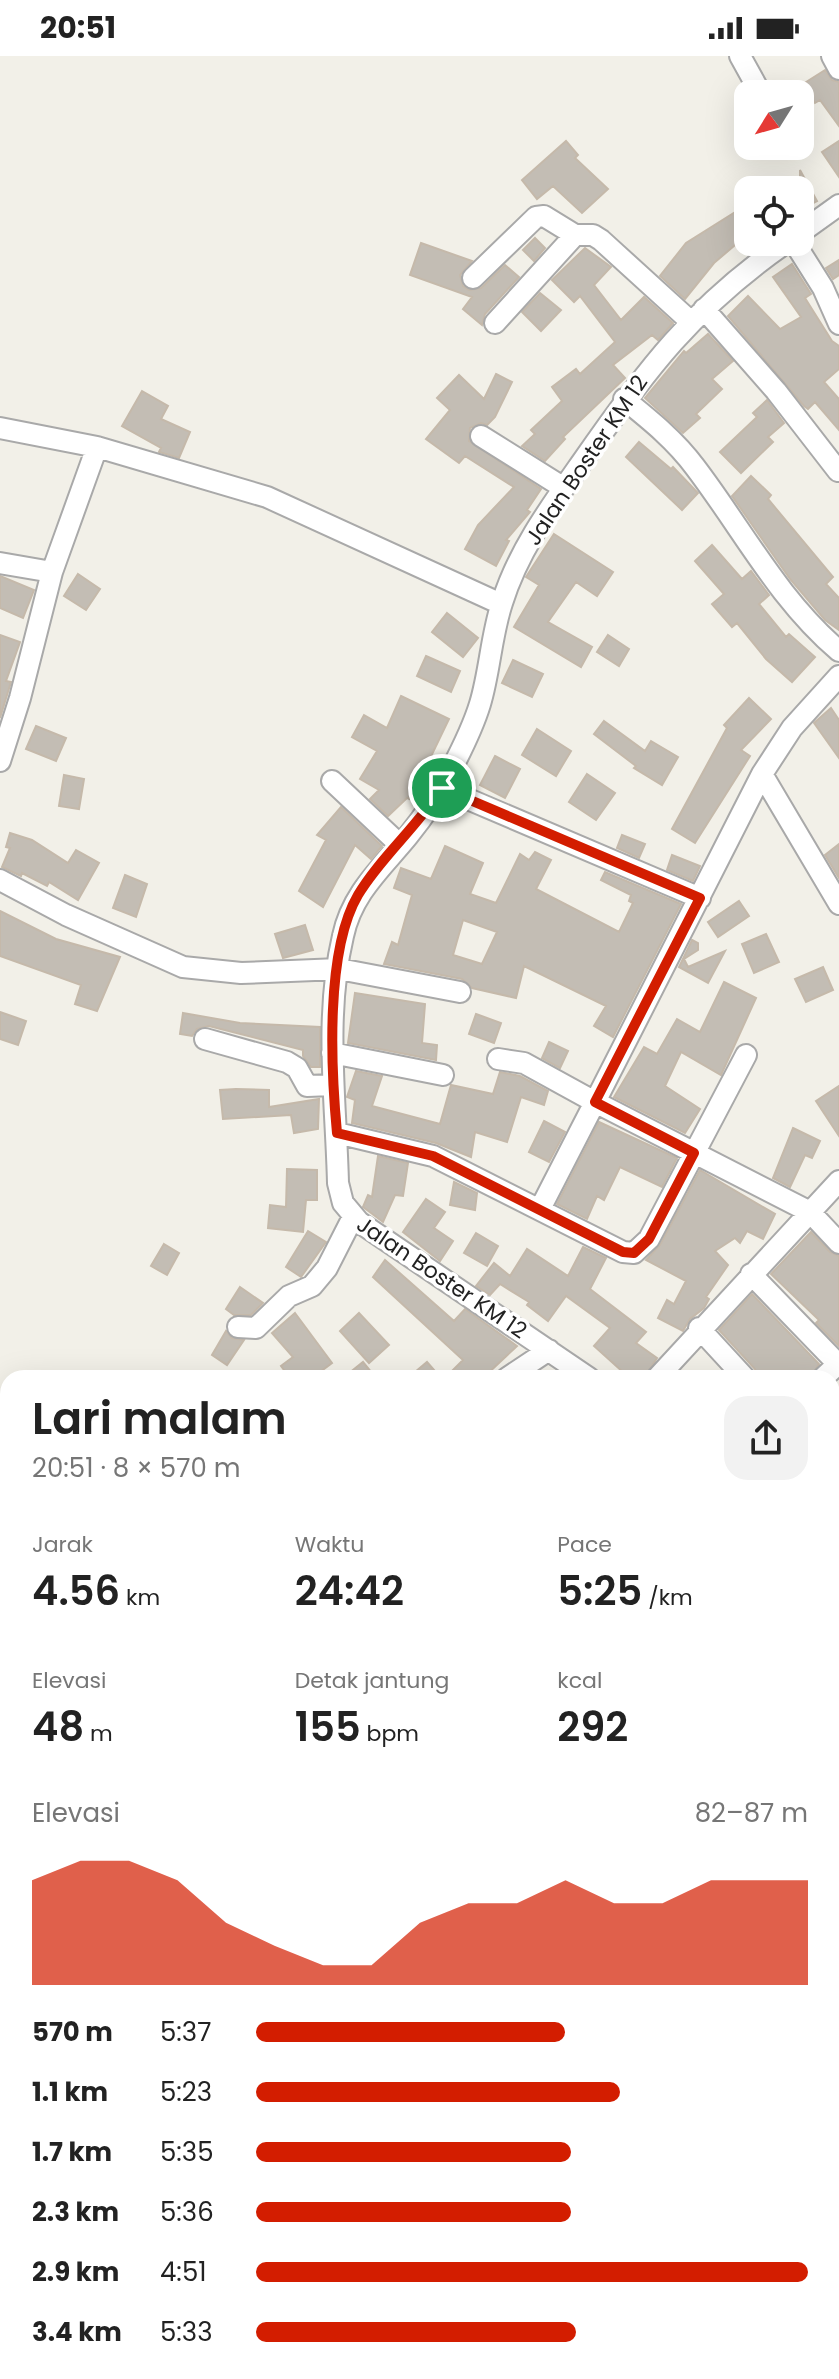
<!DOCTYPE html>
<html lang="id">
<head>
<meta charset="utf-8">
<style>
  :root { --surface:#fff; --page:#f2f2f2; --text:#222; --muted:#767676; --accent:#d31d00 }
  body { margin:0; font-family:Poppins,sans-serif; background:var(--page); color:var(--text); height:100vh; display:flex; flex-direction:column; font-size:30px; white-space:nowrap }
  * { box-sizing:border-box; margin:0 }
  p { font-size:26px; color:var(--muted) }
  .icon { flex:none; width:44px; height:44px; fill:none; stroke:currentColor; stroke-width:2; stroke-linecap:round; stroke-linejoin:round }
  .map { position:relative; flex:1; overflow:hidden }
  .side { position:absolute; left:0px; top:1314px; width:840px; height:1010px; display:flex; flex-direction:column; background:var(--surface); border-radius:24px 24px 0 0; box-shadow:0 8px 32px #0002 }
  .side>* { flex:none }
  .needle { width:52px; rotate:233deg }
  .controls { position:absolute; left:734px; top:24px; display:grid; gap:16px }
  .controls a { display:grid; place-items:center; width:80px; height:80px; border-radius:16px; background:var(--surface); box-shadow:0 8px 32px #0002; font-size:40px }
  .pin { position:absolute; display:grid; place-items:center; width:68px; height:68px; color:#fff; margin:-34px; border:4px solid #fff; border-radius:50%; box-shadow:0 2px 8px #0007 }
  .round { display:grid; place-items:center; flex:none; width:84px; height:84px; border-radius:24px; background:var(--page) }
  .headline { display:flex; align-items:center; justify-content:space-between; height:136px; padding:0 32px }
  h1 { font-size:44px; font-weight:600; line-height:60px }
  .figures { display:grid; grid-template-columns:repeat(3,1fr); gap:12px; height:136px; padding:8px 32px }
  .figures div { display:grid; align-content:center }
  .figures b { font-size:40px; font-weight:600 }
  .figures small { font-size:22px; font-weight:400 }
  .figures p { font-size:22px }
  .chart { height:224px; padding:16px 32px }
  .chart p { display:flex; justify-content:space-between }
  .chart svg { width:100%; height:144px; margin-top:8px; fill:var(--accent); opacity:.7 }
  ul { padding:0 32px; list-style:none; font-size:26px }
  li { display:grid; grid-template-columns:128px 96px 1fr; align-items:center; height:60px }
  li i { height:20px; border-radius:10px; background:var(--accent) }
  .status { display:flex; justify-content:space-between; align-items:center; height:56px; padding:0 40px; background:var(--surface); direction:ltr }
  .status svg { height:22px; fill:currentColor }
  .map>svg:first-child { display:block }
  .building { fill:#c3bdb4; stroke:#c5b9aa; stroke-width:2; fill-rule:evenodd }
  .lines { fill:none; stroke-linecap:round; stroke-linejoin:round }
  .minor-casing { stroke:#a9a9a9; stroke-width:24 }
  .minor { stroke:#fff; stroke-width:20 }
  .route-casing { stroke:#fff; stroke-width:16 }
  .route { stroke:#d31d00; stroke-width:10 }
  .labels { text-anchor:middle; stroke-width:7; stroke-linejoin:round; paint-order:stroke }
  .street-label { font-size:22px; fill:#222; stroke:#fff }
</style>
</head>
<body>
<div class="status"><b>20:51</b><svg viewBox="0 0 49 12"><path d="M0 12V9h3v3zM5 12V6h3v6zM10 12V3h3v9zM15 12V0h3v12zM26 1h20v11H26zM47 4h2v5h-2z"/></svg></div>
<div class="map">
<svg width="839" height="2323" viewBox="0 0 839 2323">
  <rect width="100%" height="100%" fill="#f2f0e8"/>
  <path class="building" d="M825,14L832,24L839,26V70L820,44L815,47L803,28Z
    M566,85L578,99L575,102L608,133L582,157L553,130L537,143L522,124Z
    M839,85V121L822,96Z
    M800,114L817,145L800,154Z
    M748,148V178L714,207L685,243L660,220L686,187Z
    M535,182L545,192L534,205L523,194Z
    M421,187L472,205L460,219L463,230L469,234L481,232L505,209L519,221L485,258L482,269L463,253L472,241L410,219Z
    M585,192L611,211L594,229L621,264L644,241L673,267L658,284L652,279L613,309L625,322L563,381L565,383L545,405L522,390L535,378L531,374L562,345L552,331L576,313L580,318L615,286L580,240L574,246L552,224Z
    M839,204V219L833,223L826,212Z
    M792,208L811,238L805,242L832,285L839,290V313L824,326L839,343V374L815,346L808,353L804,350L728,260L748,240L780,273L801,261L773,221Z
    M540,237L561,254L541,275L522,256Z
    M708,278L733,305L712,323L722,333L696,358L700,362L683,377L645,342L684,295L686,297Z
    M496,318L512,326L495,361L487,369L481,367L470,372L469,385L541,433L527,454L530,456L506,484L509,485L496,510L465,493L478,469L514,431L465,400L459,407L426,383L450,354L437,342L459,319L484,343Z
    M142,335L168,350L161,363L190,376L179,402L159,396L161,392L122,370Z
    M767,344L784,367L768,381L773,386L741,417L720,396L757,361L753,357Z
    M639,386L671,413L673,411L698,437L682,454L626,401Z
    M751,420L771,439L768,443L833,521L826,528L839,542V574L825,564L790,523L732,440Z
    M554,478L613,516L597,540L576,526L548,566L592,591L581,611L514,571L539,529L526,521Z
    M712,489L742,523L751,515L769,539L759,548L786,581L789,578L815,601L792,626L766,603L737,567L732,571L712,548L724,538L695,505Z
    M78,518L100,533L86,554L64,540Z
    M0,520L34,534L23,562L0,552Z
    M447,557L478,582L463,601L432,576Z
    M0,579L20,586L6,625L11,626L0,662Z
    M608,579L629,593L619,610L597,596Z
    M426,600L460,615L451,636L417,620Z
    M513,604L543,618L532,641L502,627Z
    M401,640L449,663L423,717L432,721L426,733L417,746L407,742L388,760L370,743L379,734L360,723L377,695L352,681L364,659L387,672Z
    M749,642L771,663L741,694L750,700L695,787L672,773L727,672L724,669Z
    M831,652L839,664V702L814,667Z
    M604,665L645,695L651,685L678,701L662,729L634,712L636,710L594,678Z
    M36,670L66,682L56,705L26,693Z
    M537,673L571,695L556,720L522,699Z
    M495,700L520,713L505,742L480,729Z
    M587,718L615,737L596,764L569,746Z
    M64,719L84,723L79,753L59,750Z
    M341,751L382,790L371,803L355,789L323,851L299,835L326,784L317,779Z
    M10,777L32,784L68,807L76,794L99,807L78,844L49,826L47,830L22,817L21,820L2,811L10,792L6,791Z
    M622,779L645,788L639,802L617,792Z
    M839,788V822L825,799Z
    M445,790L483,807L470,838L496,847L520,798L529,804L535,796L551,804L536,833L619,876L633,847L629,845L631,839L601,824L605,816L681,848L613,981L594,970L606,950L524,910L516,942L472,932L462,923L384,908L392,886L398,889L412,839L394,832L401,812L431,823ZM463,864L497,876L482,908L453,899Z
    M672,799L700,810L693,825L667,814Z
    M125,819L147,828L136,861L113,852Z
    M739,845L749,860L718,881L708,866Z
    M0,855L56,883L120,901L97,955L75,948L81,929L0,900Z
    M305,869L313,894L283,902L275,878Z
    M766,878L779,906L754,917L742,888Z
    M692,884L698,887V894L684,903L688,911L725,895L708,927L679,911Z
    M823,911L833,934L806,946L795,923Z
    M724,926L756,942L721,1019L681,996L665,1030L700,1053L685,1077L614,1041L644,991L657,998L677,963L700,976Z
    M355,937L425,948L422,987L437,989L436,1004L348,987Z
    M0,956L26,965L18,989L0,983Z
    M183,957L240,967L320,971V1011H311L303,1000V994L209,970L197,973L192,980L180,978Z
    M476,958L501,967L494,987L469,978Z
    M549,986L568,995L560,1012L542,1002Z
    M356,1015L382,1020L372,1050L440,1068L451,1029L493,1038L500,1016L520,1020L548,1035L544,1049L521,1041L507,1086L475,1076L471,1101L436,1087L352,1067L355,1044L347,1041Z
    M839,1030V1080L816,1045Z
    M236,1033L269,1034V1051L319,1043L318,1073L294,1077L291,1059L223,1063L220,1034Z
    M544,1065L565,1076L549,1106L529,1096Z
    M599,1066L677,1102L662,1131L620,1111L604,1144L597,1140L587,1163L557,1148Z
    M793,1072L820,1085L812,1102L805,1099L790,1131L773,1122Z
    M378,1100L408,1107L403,1140L395,1139L383,1166L363,1151L368,1139L372,1141Z
    M287,1113L317,1114V1144H306L303,1176L268,1172L270,1149L286,1151Z
    M700,1114L775,1158L763,1183L747,1175L740,1187L735,1182L715,1195L728,1209L706,1241L709,1243L704,1252L690,1263L683,1275L658,1262L667,1244L674,1248L686,1225L646,1204L660,1189Z
    M454,1126L477,1137L475,1154L450,1149Z
    M426,1143L445,1156L434,1172L453,1185L440,1205L403,1176Z
    M308,1175L326,1186L301,1221L286,1211Z
    M811,1176L830,1196L839,1200V1290L816,1267L819,1264L771,1218Z
    M476,1177L498,1190L487,1210L464,1197Z
    M164,1188L179,1197L167,1219L151,1210Z
    M583,1191L606,1202L590,1233L646,1276L636,1287L657,1302L644,1322H620L624,1317L594,1290L610,1272L566,1240L548,1265L527,1249L529,1246L500,1228L490,1239L476,1230L494,1207L510,1220L527,1193L568,1220Z
    M385,1204L454,1265L465,1253L517,1290L483,1322H445L463,1304L373,1221Z
    M240,1231L263,1247L251,1259H234L226,1253Z
    M752,1238L819,1308L810,1322H758L755,1313L719,1274Z
    M295,1257L332,1307L312,1322H290L281,1310L293,1301L272,1277Z
    M359,1257L389,1289L369,1307L340,1275Z
    M226,1275L232,1282L244,1284L227,1309L212,1299Z
    M363,1306L376,1322H343Z
    M427,1306L441,1322H408Z"/>
  <g class="lines">
    <defs>
      <path id="minor" d="M740,0L761,38
        M832,0L839,13
        M800,177L839,149
        M794,186L823,232L839,268
        M473,222L536,161L544,160L575,179
        M704,253L776,335L838,415
        M495,267L575,179H593L601,184L690,265
        M624,343C650,364 675,384 695,411C743,474 778,543 839,595
        M0,372L97,391L267,441L501,548
        M481,380L564,432
        M0,507L52,516
        M839,620L792,672L762,718L595,1046L810,1156L839,1187
        M0,705L20,642L52,516L97,391
        M762,718L839,848
        M332,725L400,789
        M442,732L700,842
        M0,824L66,859L183,911L241,917L339,913L460,936
        M205,983L287,1006L297,1012L307,1030L332,1029
        M332,997L443,1019
        M498,1003L524,1007L595,1046L540,1153
        M337,1077L433,1100L623,1196L634,1197L649,1183L746,999
        M751,1218L838,1308
        M238,1271L256,1272L289,1240L312,1230L327,1212L353,1161
        M699,1272L745,1322
        M507,1322L549,1294
        M589,1322L359,1166L343,1147L338,1127C336,1045 324,961 343,880C352,837 382,812 408,780C425,759 439,738 451,714C462,693 473,671 480,648C490,615 491,580 502,547C518,495 551,450 582,406C645,315 694,250 787,186
        M657,1322L839,1125
        M823,1322L839,1307
        M0,1484L8,1512
        M0,1576L8,1573
        M832,1691L839,1709
        M832,1747L839,1743
        M0,1749L8,1766
        M0,1811L8,1804
        M0,2099L8,2094
        M832,2145L839,2141
        M832,2250L839,2262
        M131,2316L143,2323
        M530,2316L542,2323
        M746,2316L757,2323"/>
    </defs>
    <use href="#minor" class="minor-casing"/>
    <use href="#minor" class="minor"/>
  </g>
  <g class="lines">
    <defs>
      <path id="route" d="M442,732L700,842L595,1046L694,1097L649,1183L634,1197L623,1196L433,1100L337,1077C331,1013 325,895 358,839C380,802 417,771 442,732Z"/>
    </defs>
    <use href="#route" class="route-casing"/>
    <use href="#route" class="route"/>
  </g>
  <g class="labels">
    <g class="street-label">
      <text transform="translate(586 404) rotate(-56)" y="8">Jalan Boster KM 12</text>
      <text transform="translate(442 1221) rotate(34)" y="8">Jalan Boster KM 12</text>
    </g>
  </g>
</svg>
<div class="controls">
<a><svg class="needle" viewBox="-14 -14 28 28"><path d="M0-13l5 13h-10z" fill="#e53935"/><path d="M0 13l5-13h-10z" fill="#767676"/></svg></a>
<a><svg class="icon" aria-label="locate" viewBox="0 0 24 24"><circle cx="12" cy="12" r="6"/><path d="M12 2v4M12 18v4M2 12h4M18 12h4"/></svg></a>
</div>
<div class="pin" style="left:442px;top:732px;background:#1e9e55"><svg class="icon" aria-label="arrive" viewBox="0 0 24 24"><path d="M6 21V4h12l-3 4 3 4H6"/></svg></div>
<section class="side">
<div class="headline"><div><h1>Lari malam</h1><p>20:51 · 8 × 570 m</p></div><a class="round"><svg class="icon" aria-label="share" viewBox="0 0 24 24"><path d="M12 15V3M7 8l5-5 5 5M5 13v7h14v-7"/></svg></a></div>
<div class="figures">
<div><p>Jarak</p><b>4.56<small> km</small></b></div>
<div><p>Waktu</p><b>24:42</b></div>
<div><p>Pace</p><b>5:25<small> /km</small></b></div>
</div>
<div class="figures">
<div><p>Elevasi</p><b>48<small> m</small></b></div>
<div><p>Detak jantung</p><b>155<small> bpm</small></b></div>
<div><p>kcal</p><b>292</b></div>
</div>
<div class="chart"><p><span>Elevasi</span>82–87 m</p>
<svg viewBox="0 0 160 44" preserveAspectRatio="none"><path d="M0 44V12L10 6L20 6L30 12L40 25L50 32L60 38L70 38L80 25L90 19L100 19L110 12L120 19L130 19L140 12L150 12L160 12V44z"/></svg>
</div>
<ul>
<li><b>570 m</b>5:37<i style="width:56%"></i></li>
<li><b>1.1 km</b>5:23<i style="width:66%"></i></li>
<li><b>1.7 km</b>5:35<i style="width:57%"></i></li>
<li><b>2.3 km</b>5:36<i style="width:57%"></i></li>
<li><b>2.9 km</b>4:51<i style="width:100%"></i></li>
<li><b>3.4 km</b>5:33<i style="width:58%"></i></li>
</ul>
</section>
</div>
</body>
</html>
